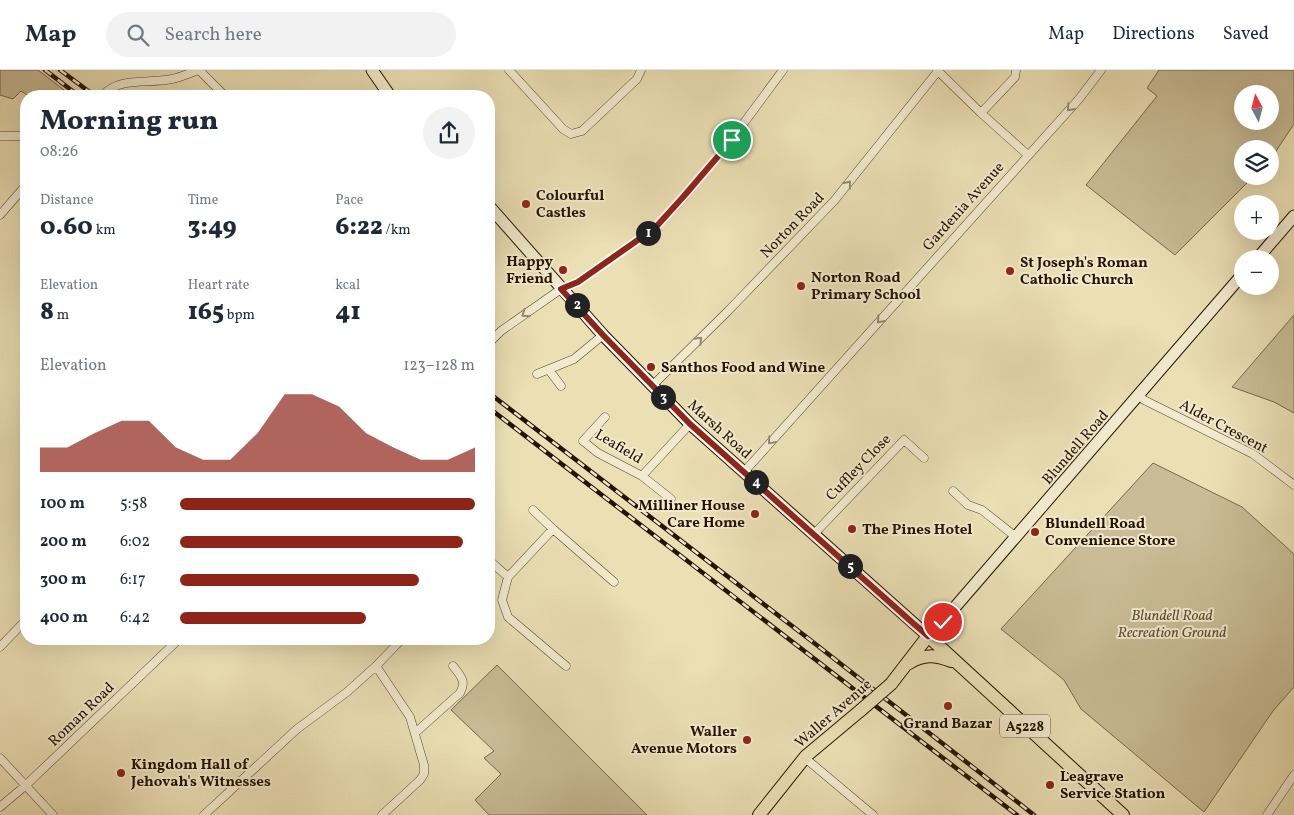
<!DOCTYPE html>
<html lang="en">
<head>
<meta charset="utf-8">
<style>
  :root { --surface:#fff; --page:#f2f2f3; --text:#1f2937; --muted:#747a83; --line:#e0e1e3; --accent:#8f2418 }
  body { margin:0; font-family:Vollkorn,serif; background:var(--page); color:var(--text); height:100vh; display:flex; flex-direction:column; font-size:19px; white-space:nowrap }
  * { box-sizing:border-box; margin:0 }
  p { font-size:16px; color:var(--muted) }
  .icon { flex:none; width:28px; height:28px; fill:none; stroke:currentColor; stroke-width:2; stroke-linecap:round; stroke-linejoin:round }
  .map { position:relative; flex:1; overflow:hidden }
  .details { position:absolute; left:20px; top:20px; width:475px; height:555px; display:flex; flex-direction:column; background:var(--surface); border-radius:20px; box-shadow:0 5px 20px #0002 }
  .details>* { flex:none }
  .needle { width:32px; rotate:353deg }
  .tools { position:absolute; left:1234px; top:15px; display:grid; gap:10px }
  .tools a { display:grid; place-items:center; width:45px; height:45px; border-radius:50%; background:var(--surface); box-shadow:0 5px 20px #0002; font-size:25px }
  .pin { position:absolute; display:grid; place-items:center; width:42px; height:42px; color:#fff; margin:-21px; border:2px solid #fff; border-radius:50%; box-shadow:0 1px 5px #0007 }
  .km { position:absolute; width:25px; height:25px; margin:-12px; border-radius:50%; background:#222; color:#fff; font-size:14px; line-height:25px; text-align:center }
  .round { display:grid; place-items:center; flex:none; width:52px; height:52px; border-radius:26px; background:var(--page) }
  .headline { display:flex; align-items:center; justify-content:space-between; height:85px; padding:0 20px }
  h1 { font-size:28px; font-weight:800; line-height:38px }
  .stats { display:grid; grid-template-columns:repeat(3,1fr); gap:8px; height:85px; padding:5px 20px }
  .stats div { display:grid; align-content:center }
  .stats b { font-size:25px; font-weight:800 }
  .stats small { font-size:14px; font-weight:400 }
  .stats p { font-size:14px }
  .chart { height:140px; padding:10px 20px }
  .chart p { display:flex; justify-content:space-between }
  .chart svg { width:100%; height:90px; margin-top:5px; fill:var(--accent); opacity:.7 }
  ul { padding:0 20px; list-style:none; font-size:16px }
  li { display:grid; grid-template-columns:80px 60px 1fr; align-items:center; height:38px }
  li i { height:12px; border-radius:6px; background:var(--accent) }
  header { display:flex; align-items:center; gap:30px; box-sizing:border-box; height:70px; padding:0 25px; background:var(--surface); border-bottom:1px solid var(--line) }
  header strong { font-size:24px }
  nav { display:flex; gap:28px; margin-inline-start:auto; font-size:18px }
  .search { width:350px; height:45px; background:var(--page); display:flex; align-items:center; gap:12px; box-sizing:border-box; padding:0 18px; border-radius:28px; color:var(--muted); font-size:19px }
  .map>svg:first-child { display:block }
  .green { fill:#c9bc96; stroke:#77684c; fill-rule:evenodd }
  .lines { fill:none; stroke-linecap:round; stroke-linejoin:round }
  .street-casing { stroke:#56462e; stroke-width:9 }
  .secondary-casing { stroke:#251301; stroke-width:13 }
  .primary-casing { stroke:#251301; stroke-width:14 }
  .street { stroke:#f2eace; stroke-width:8 }
  .secondary { stroke:#f2eace; stroke-width:11 }
  .primary { stroke:#ebdfb4; stroke-width:12 }
  .rail-casing { stroke:#251301; stroke-width:4.5 }
  .rail { stroke:#f2eace; stroke-width:2.5; stroke-dasharray:8; stroke-linecap:butt }
  .primary-bridge-casing { stroke:#251301; stroke-width:14; stroke-linecap:butt }
  .primary-bridge { stroke:#ebdfb4; stroke-width:12 }
  .oneway { stroke:#968972 }
  .route-casing { stroke:#fff; stroke-width:10 }
  .route { stroke:#8f2418; stroke-width:6 }
  .poi-dot { fill:#8f2418; stroke:#f2eace; stroke-width:2 }
  .labels { text-anchor:middle; stroke-width:4; stroke-linejoin:round; paint-order:stroke }
  .shield { fill:#f2eace; stroke:#62543e; stroke-width:1 }
  .shield-label { font-size:14px; font-weight:bold; fill:#251301 }
  .poi-label { font-size:15px; font-weight:bold; fill:#251301; stroke:#f2eace; text-anchor:start }
  .street-label { font-size:15px; fill:#251301; stroke:#f2eace }
  .park-label { font-size:15px; font-style:italic; fill:#5e4e35; stroke:#f2eace }
</style>
</head>
<body>
<header>
<strong>Map</strong>
<div class="search"><svg class="icon" aria-label="search" viewBox="0 0 24 24"><circle cx="10" cy="10" r="6"/><path d="M15 15l6 6"/></svg>Search here</div>
<nav><a>Map</a><a>Directions</a><a>Saved</a></nav>
</header>
<div class="map">
<svg width="1294" height="745" viewBox="0 0 1294 745">
  <rect width="100%" height="100%" fill="#ebdfb4"/>
  <filter id="stains"><feTurbulence type="fractalNoise" baseFrequency=".004" numOctaves="4"/><feColorMatrix values="0 0 0 0 .2 0 0 0 0 .09 0 0 0 0 .02 0 0 0 .5 -.17"/></filter>
  <radialGradient id="worn" r=".72"><stop offset=".6" stop-color="#630" stop-opacity="0"/><stop offset="1" stop-color="#630" stop-opacity=".3"/></radialGradient>
  <path class="green" d="M0,0H38L72,26H29L21,21L13,29L0,25Z
    M1159,0H1294V54L1270,90V79H1242V106H1254L1175,185L1086,115L1157,26L1147,18ZM1242,24H1270V51H1242Z
    M1294,245V343L1274,332L1232,317Z
    M1153,393L1242,437L1294,484V617L1273,641L1204,742L1081,639L1064,610L1001,559Z
    M497,595L647,745H489L475,730L501,704L484,688L494,681L451,640Z"/>
  <g class="lines">
    <defs>
      <path id="street" d="M199,0L225,26
        M509,0L563,59L571,64L582,61L637,9L641,0
        M937,0L981,43L1028,85
        M102,26C120,6 148,14 172,9C181,7 190,3 198,0
        M981,43L1015,7L1016,0
        M0,66H26
        M0,145L26,115
        M489,273L501,261L561,219L578,212L655,158L684,127L732,69L783,0
        M549,300L561,316
        M537,304L574,289L603,265
        M652,316L728,241L834,131L938,1
        M1140,326L1144,330L1253,384L1294,415
        M605,347L583,371L598,383L642,406L671,429
        M744,402L1079,29L1101,0
        M642,406L690,354
        M953,421L968,435L982,440L1016,467
        M533,440L553,459L508,507L502,530L508,547L566,596
        M553,459L614,512
        M814,464L904,370L924,388
        M489,490L508,507
        M0,577L26,550
        M376,596L410,647L424,695V704L420,710L382,745
        M415,663L460,623C467,611 460,605 453,596
        M0,688L53,745
        M805,688L873,745
        M0,737L25,716L179,569
        M204,745L297,659L347,622L376,596L402,569
        M1267,745L1294,705"/>
      <path id="secondary" d="M372,0L390,26
        M489,136L603,265L690,354L928,566L943,551L1242,205
        M1257,189L1294,146"/>
      <path id="primary" d="M909,593C924,584 935,585 951,591
        M891,614L928,566L1123,745
        M759,745L806,686L861,640"/>
    </defs>
    <use href="#street" class="street-casing"/>
    <use href="#secondary" class="secondary-casing"/>
    <use href="#primary" class="primary-casing"/>
    <use href="#street" class="street"/>
    <use href="#secondary" class="secondary"/>
    <use href="#primary" class="primary"/>
    <defs>
      <path id="rail" d="M45,0L79,26
        M60,0L95,26
        M489,323L809,569L1034,745
        M489,338L1017,745"/>
    </defs>
    <use href="#rail" class="rail-casing"/>
    <use href="#rail" class="rail"/>
    <defs>
      <path id="primary-bridge" d="M861,640L891,614"/>
    </defs>
    <use href="#primary-bridge" class="primary-bridge-casing"/>
    <use href="#primary-bridge" class="primary-bridge"/>
  </g>
  <defs><path id="oneway-chevron" d="M-2-3.5L2.5 0L-2 3.5" fill="none" stroke-width="1.6" stroke-linecap="round" stroke-linejoin="round" transform="scale(1.25)"/></defs>
  <g class="oneway">
    <use href="#oneway-chevron" transform="translate(1070 38) rotate(132)"/>
    <use href="#oneway-chevron" transform="translate(848 114) rotate(-51)"/>
    <use href="#oneway-chevron" transform="translate(525 244) rotate(145)"/>
    <use href="#oneway-chevron" transform="translate(880 250) rotate(132)"/>
    <use href="#oneway-chevron" transform="translate(699 270) rotate(-45)"/>
    <use href="#oneway-chevron" transform="translate(771 371) rotate(131)"/>
  </g>
  <g class="lines">
    <defs>
      <path id="route" d="M732,70L684,126L655,158L578,212L561,219L603,265L690,354L914,554L928,566L943,552"/>
    </defs>
    <use href="#route" class="route-casing"/>
    <use href="#route" class="route"/>
  </g>
  <g class="poi-dot">
    <circle cx="526" cy="134" r="5"/>
    <circle cx="563" cy="200" r="5"/>
    <circle cx="1010" cy="201" r="5"/>
    <circle cx="801" cy="216" r="5"/>
    <circle cx="651" cy="297" r="5"/>
    <circle cx="755" cy="444" r="5"/>
    <circle cx="852" cy="459" r="5"/>
    <circle cx="1035" cy="462" r="5"/>
    <circle cx="948" cy="636" r="5"/>
    <circle cx="747" cy="670" r="5"/>
    <circle cx="121" cy="703" r="5"/>
    <circle cx="1050" cy="715" r="5"/>
  </g>
  <g class="labels">
    <rect class="shield" x="1000" y="644.5" width="50" height="23" rx="4"/>
    <g class="shield-label">
      <text x="1025" y="661">A5228</text>
    </g>
    <g class="poi-label">
      <text x="536" y="130">Colourful<tspan x="536" dy="17">Castles</tspan></text>
      <text x="553" y="196" text-anchor="end">Happy<tspan x="553" dy="17">Friend</tspan></text>
      <text x="1020" y="197">St Joseph's Roman<tspan x="1020" dy="17">Catholic Church</tspan></text>
      <text x="811" y="212">Norton Road<tspan x="811" dy="17">Primary School</tspan></text>
      <text x="661" y="302">Santhos Food and Wine</text>
      <text x="745" y="440" text-anchor="end">Milliner House<tspan x="745" dy="17">Care Home</tspan></text>
      <text x="1045" y="458">Blundell Road<tspan x="1045" dy="17">Convenience Store</tspan></text>
      <text x="862" y="464">The Pines Hotel</text>
      <text x="948" y="658" text-anchor="middle">Grand Bazar</text>
      <text x="737" y="666" text-anchor="end">Waller<tspan x="737" dy="17">Avenue Motors</tspan></text>
      <text x="131" y="699">Kingdom Hall of<tspan x="131" dy="17">Jehovah's Witnesses</tspan></text>
      <text x="1060" y="711">Leagrave<tspan x="1060" dy="17">Service Station</tspan></text>
    </g>
    <g class="street-label">
      <text transform="translate(963 136) rotate(-48)" y="5">Gardenia Avenue</text>
      <text transform="translate(792 155) rotate(-46)" y="5">Norton Road</text>
      <text transform="translate(1224 356) rotate(28)" y="5">Alder Crescent</text>
      <text transform="translate(720 359) rotate(42)" y="5">Marsh Road</text>
      <text transform="translate(619 376) rotate(31)" y="5">Leafield</text>
      <text transform="translate(1075 377) rotate(-49)" y="5">Blundell Road</text>
      <text transform="translate(858 397) rotate(-46)" y="5">Cuffley Close</text>
      <text transform="translate(833 643) rotate(-41)" y="5">Waller Avenue</text>
      <text transform="translate(81 644) rotate(-44)" y="5">Roman Road</text>
    </g>
    <g class="park-label">
      <text x="1172" y="550">Blundell Road<tspan x="1172" dy="17">Recreation Ground</tspan></text>
    </g>
  </g>
  <rect width="100%" height="100%" filter="url(#stains)"/>
  <rect width="100%" height="100%" fill="url(#worn)"/>
</svg>
<div class="tools">
<a><svg class="needle" viewBox="-14 -14 28 28"><path d="M0-13l5 13h-10z" fill="#e53935"/><path d="M0 13l5-13h-10z" fill="#747a83"/></svg></a>
<a><svg class="icon" aria-label="layers" viewBox="0 0 24 24"><path d="M12 4l9 5-9 5-9-5zM3 14l9 5 9-5"/></svg></a>
<a>+</a>
<a>−</a>
</div>
<div class="pin" style="left:732px;top:70px;background:#1e9e55"><svg class="icon" aria-label="arrive" viewBox="0 0 24 24"><path d="M6 21V4h12l-3 4 3 4H6"/></svg></div>
<div class="pin" style="left:943px;top:552px;background:#d93025"><svg class="icon" aria-label="check" viewBox="0 0 24 24"><path d="M5 12l5 5 9-10"/></svg></div>
<b class="km" style="left:648px;top:163px">1</b>
<b class="km" style="left:577px;top:235px">2</b>
<b class="km" style="left:663px;top:327px">3</b>
<b class="km" style="left:756px;top:412px">4</b>
<b class="km" style="left:850px;top:496px">5</b>
<section class="details">
<div class="headline"><div><h1>Morning run</h1><p>08:26</p></div><a class="round"><svg class="icon" aria-label="share" viewBox="0 0 24 24"><path d="M12 15V3M7 8l5-5 5 5M5 13v7h14v-7"/></svg></a></div>
<div class="stats">
<div><p>Distance</p><b>0.60<small> km</small></b></div>
<div><p>Time</p><b>3:49</b></div>
<div><p>Pace</p><b>6:22<small> /km</small></b></div>
</div>
<div class="stats">
<div><p>Elevation</p><b>8<small> m</small></b></div>
<div><p>Heart rate</p><b>165<small> bpm</small></b></div>
<div><p>kcal</p><b>41</b></div>
</div>
<div class="chart"><p><span>Elevation</span>123–128 m</p>
<svg viewBox="0 0 160 44" preserveAspectRatio="none"><path d="M0 44V32L10 32L20 25L30 19L40 19L50 32L60 38L70 38L80 25L90 6L100 6L110 12L120 25L130 32L140 38L150 38L160 32V44z"/></svg>
</div>
<ul>
<li><b>100 m</b>5:58<i style="width:100%"></i></li>
<li><b>200 m</b>6:02<i style="width:96%"></i></li>
<li><b>300 m</b>6:17<i style="width:81%"></i></li>
<li><b>400 m</b>6:42<i style="width:63%"></i></li>
</ul>
</section>
</div>
</body>
</html>
